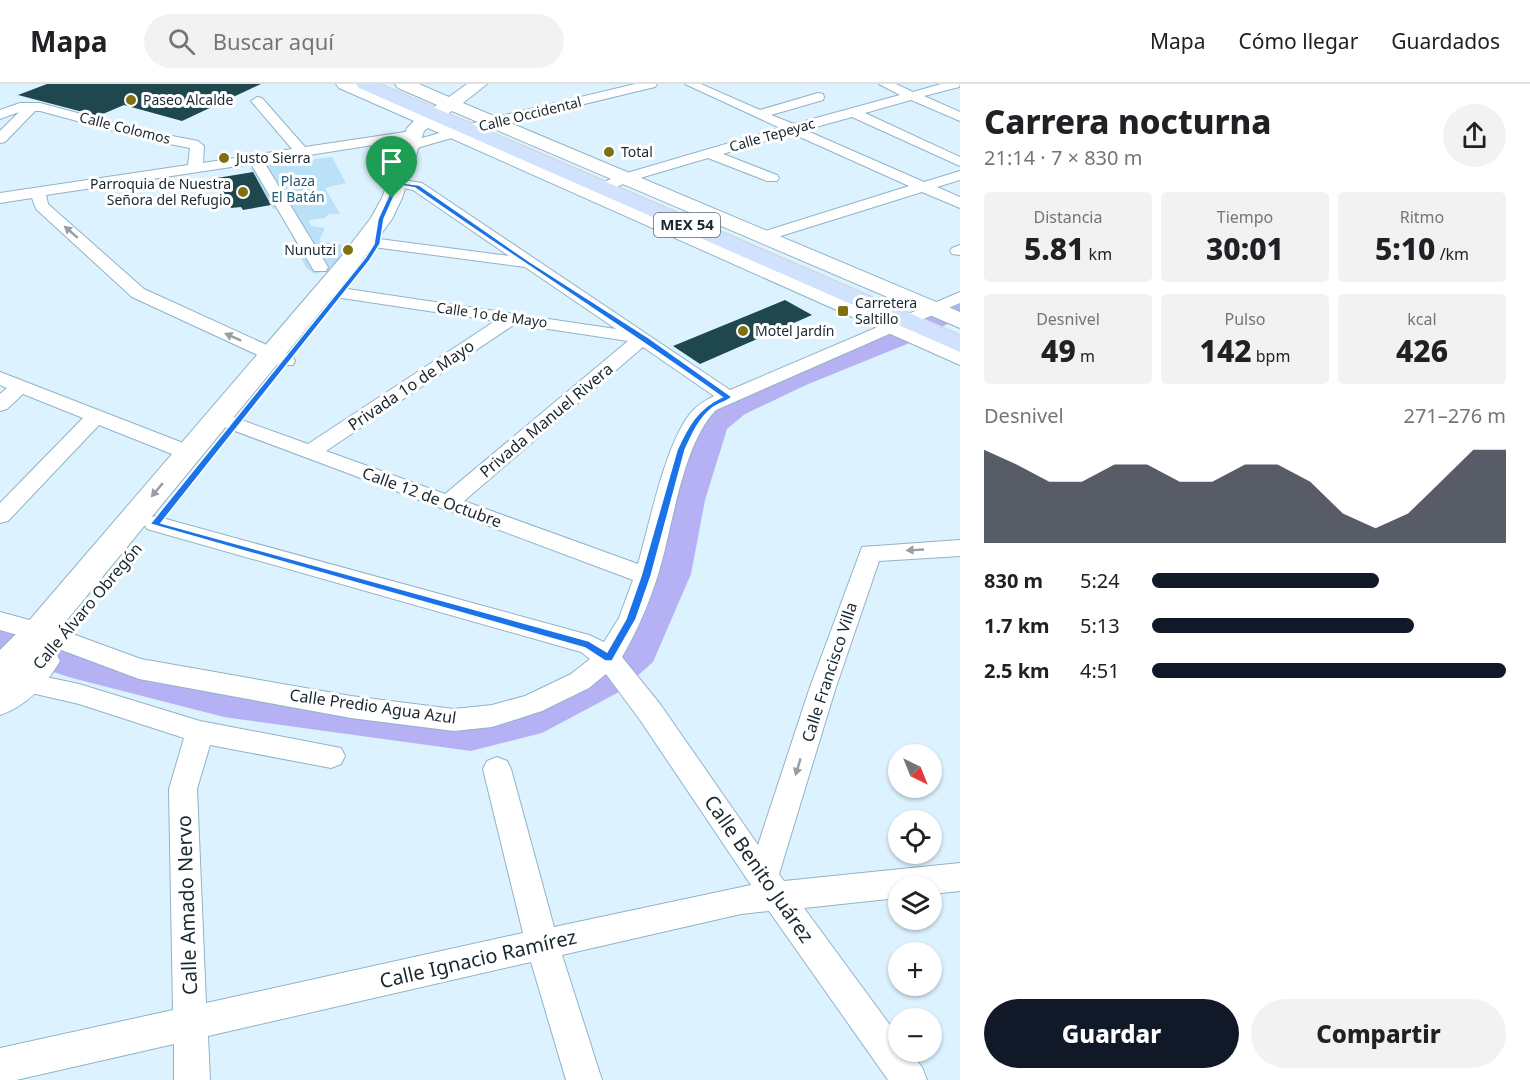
<!DOCTYPE html>
<html lang="es">
<head>
<meta charset="utf-8">
<style>
  :root { --surface:#fff; --page:#f2f2f2; --text:#202124; --muted:#757577; --line:#e0e0e0; --accent:#111827 }
  body { margin:0; font-family:"Noto Sans",sans-serif; background:var(--page); color:var(--text); height:100vh; display:flex; flex-direction:column; font-size:22px; white-space:nowrap }
  * { box-sizing:border-box; margin:0 }
  p { font-size:20px; color:var(--muted) }
  .icon { flex:none; width:33px; height:33px; fill:none; stroke:currentColor; stroke-width:2; stroke-linecap:round; stroke-linejoin:round }
  .map { position:relative; flex:1; overflow:hidden }
  .sheet { display:flex; flex-direction:column; background:var(--surface); width:570px }
  .sheet>* { flex:none }
  .needle { width:39px; rotate:137deg }
  .tools { position:absolute; left:888px; top:660px; display:grid; gap:12px }
  .tools a { display:grid; place-items:center; width:54px; height:54px; border-radius:50%; background:var(--surface); box-shadow:0 2px 4px #0004; font-size:30px }
  .pin { position:absolute; display:grid; place-items:center; width:51px; height:51px; color:#fff; margin:-62px -26px; border-radius:50% 50% 50% 0; rotate:-45deg; box-shadow:0 0 6px #0007 }
  .pin .icon { rotate:45deg }
  .round { display:grid; place-items:center; flex:none; width:63px; height:63px; border-radius:32px; background:var(--page) }
  .head { display:flex; align-items:center; justify-content:space-between; height:102px; padding:0 24px }
  h1 { font-size:33px; font-weight:800; line-height:45px }
  .figures { display:grid; grid-template-columns:repeat(3,1fr); gap:9px; height:102px; padding:6px 24px }
  .figures div { display:grid; align-content:center; border-radius:6px; background:var(--page); text-align:center }
  .figures b { font-size:30px; font-weight:800 }
  .figures small { font-size:16px; font-weight:400 }
  .figures p { font-size:16px }
  .chart { height:168px; padding:12px 24px }
  .chart p { display:flex; justify-content:space-between }
  .chart svg { width:100%; height:108px; margin-top:6px; fill:var(--accent); opacity:.7 }
  .primary-button { display:flex; gap:12px; margin-top:auto; padding:12px 24px }
  .primary-button a { flex:1; height:69px; border-radius:36px; background:var(--accent); color:#fff; font-size:24px; font-weight:800; line-height:69px; text-align:center }
  .primary-button a+a { background:var(--page); color:var(--text) }
  ul { padding:0 24px; list-style:none; font-size:20px }
  li { display:grid; grid-template-columns:96px 72px 1fr; align-items:center; height:45px }
  li i { height:15px; border-radius:8px; background:var(--accent) }
  header { display:flex; align-items:center; gap:36px; box-sizing:border-box; height:84px; padding:0 30px; background:var(--surface); border-bottom:2px solid var(--line) }
  header strong { font-size:28px }
  nav { display:flex; gap:33px; margin-inline-start:auto; font-size:21px }
  .search { width:420px; height:54px; background:var(--page); display:flex; align-items:center; gap:15px; box-sizing:border-box; padding:0 21px; border-radius:33px; color:var(--muted); font-size:22px }
  main { display:flex; flex:1; min-height:0 }
  .map>svg:first-child { display:block }
  .green { fill:#bae1f8 }
  .lines { fill:none; stroke-linecap:round; stroke-linejoin:round }
  .river { fill:#b6b1f4; fill-rule:evenodd }
  .building { fill:#1f484e }
  .street-casing { stroke:#91b3c7; stroke-width:2 }
  .secondary-casing { stroke:#91b3c7; stroke-width:2 }
  .primary-casing { stroke:#d1d4d5; stroke-width:2 }
  .street { fill:#fff; fill-rule:evenodd }
  .secondary { fill:#fff; fill-rule:evenodd }
  .primary { fill:#d1e2fe; fill-rule:evenodd }
  .oneway { fill:#989ea1 }
  .route { fill:#1a73e8; stroke:#fff; stroke-width:1.5; fill-rule:evenodd }
  .poi-dot { fill:#807110; stroke:#fff; stroke-width:2 }
  .labels { text-anchor:middle; stroke-width:6; stroke-linejoin:round; paint-order:stroke }
  .far-poi-label { font-size:14px; fill:#19272e; stroke:#fff; text-anchor:start }
  .far-street-label { font-size:14px; fill:#19272e; stroke:#fff }
  .far-park-label { font-size:14px; fill:#235c78; stroke:#fff }
  .shield { fill:#fff; stroke:#5e686d; stroke-width:1.5 }
  .shield-label { font-size:15px; font-weight:bold; fill:#19272e }
  .street-label { font-size:16px; fill:#19272e; stroke:#fff }
  .near-street-label { font-size:20px; fill:#19272e; stroke:#fff }
</style>
</head>
<body>
<header>
<strong>Mapa</strong>
<div class="search"><svg class="icon" aria-label="search" viewBox="0 0 24 24"><circle cx="10" cy="10" r="6"/><path d="M15 15l6 6"/></svg>Buscar aquí</div>
<nav><a>Mapa</a><a>Cómo llegar</a><a>Guardados</a></nav>
</header>
<main>
<div class="map">
<svg width="960" height="996" viewBox="0 0 960 996">
  <rect width="100%" height="100%" fill="#ddf2ff"/>
  <path class="green" d="M332,73L346,99L325,104L340,130H329L325,134L309,136L311,142L325,144L319,157L348,162L336,185L315,190L306,184L280,125H273L250,84Z"/>
  <g class="lines">
    <path class="river" d="M960,215V234L907,260L806,301L745,330L727,345L705,416L691,490L653,578L619,608L542,649L471,667L224,633L72,594L0,571V541L72,564L224,601L471,633L518,622L589,586L623,558L653,490L671,416L696,341L701,334L723,316Z"/>
  </g>
  <path class="building" d="M47,0H261L182,37L124,21L98,32L18,11Z
    M253,88L271,121L243,126L241,123L231,124L217,94Z
    M785,216L812,231L700,280L673,262Z"/>
  <g class="lines">
    <defs>
      <path id="street" d="M635,0H657L655,3L497,41L410,66L403,62L405,59L488,35Z
        M685,0H701L760,26L818,9L823,10L824,13L823,16L771,31L794,40L900,11L879,0H896L913,8L941,0H960L959,3L924,12L960,28V37L911,16L865,29L960,73V82L852,33L805,46L924,98L960,87V96L937,103L960,113V124L922,108L768,156H756L754,153L756,150L909,102L791,49L723,70L777,91L779,94L777,97H767L708,74L630,97L596,112H586L583,109L586,106L620,91L780,44Z
        M257,13L262,14L305,63L412,47L419,51L412,55L264,78L328,183L326,187H314L251,80L46,111L48,120L144,205L293,273L295,277L293,281H279L132,213L36,125L32,114L0,119V109L188,81L190,64L140,54L40,27H35L5,58L0,59V47L19,28L0,35V26L20,19H40L141,46L198,57L204,62L203,79L292,65L251,17Z
        M397,95L422,99L730,306L960,208V219L716,326C681,362 673,445 657,494C648,522 637,547 622,573L660,620L758,761L809,606L862,463L960,456V472L879,477L835,606L779,790L784,797L960,779V807L932,810V802H898V814L804,824L898,952V968H910L922,983L927,996H888L769,827L741,830L562,871L602,996H566L531,878L208,952L210,996H174V960L16,996H0V964L173,926L169,705L184,654L79,620L14,605L10,598L14,591L23,588L79,600L200,637L341,664L345,672L341,680L331,684L210,661L197,705L206,919L523,849L483,685L487,677L497,673L507,677L511,685L554,843L751,801L640,636L606,590L589,604L542,627L492,643L454,647L351,634L139,595L32,555L0,546V528L48,541L141,575L351,612L454,625L492,621L525,612L571,590L590,575L581,568L147,445L144,440L147,435L155,432L589,551L604,558L619,534L633,496L211,338L208,334L211,330H225L308,360L495,237L335,213L332,209L335,205L341,204L616,245L525,183L358,161L356,158L364,153L509,172L413,106L392,102L390,99ZM515,240L628,257L445,410L326,367ZM643,263L714,312C704,317 696,322 689,331C664,365 650,438 638,480L464,417Z
        M960,161V171L952,170L950,167L952,164Z
        M0,288L196,364L200,369L196,374L189,376L182,374L99,341L8,437L0,439V419L83,334L23,310L7,325L0,327V310L7,304L0,301Z"/>
      <path id="secondary" d="M336,0H359L425,29L437,21L398,4L395,0H419L449,13L467,0H487L463,19L960,228V244L452,27L440,35L960,264V281L428,44L424,47L402,114L392,135L357,183L44,564L55,567L60,577C47,600 25,623 0,631V566L27,539L341,173L371,134L382,114L407,44L414,37L339,4Z"/>
      <path id="primary" d="M356,0H380L960,251V268L359,4Z"/>
    </defs>
    <use href="#street" class="street-casing"/>
    <use href="#secondary" class="secondary-casing"/>
    <use href="#primary" class="primary-casing"/>
    <use href="#street" class="street"/>
    <use href="#secondary" class="secondary"/>
    <use href="#primary" class="primary"/>
  </g>
  <defs><path id="oneway-solid" d="M-6-.8H1V-3.2L6.5 0L1 3.2V.8H-6Z" transform="scale(1.5)"/></defs>
  <g class="oneway">
    <use href="#oneway-solid" transform="translate(71 148) rotate(-139)"/>
    <use href="#oneway-solid" transform="translate(233 253) rotate(-156)"/>
    <use href="#oneway-solid" transform="translate(157 406) rotate(130)"/>
    <use href="#oneway-solid" transform="translate(915 466) rotate(177)"/>
    <use href="#oneway-solid" transform="translate(798 683) rotate(107)"/>
  </g>
  <path class="route" d="M395,98L419,101L530,178L646,252L732,313C726,318 717,320 711,325C698,336 692,351 685,366L651,492L636,535L612,577H605L585,564L150,440L365,174L374,160L378,135ZM399,101L415,104C516,175 621,241 722,313C698,324 688,342 677,366L641,492L626,535L607,568L589,557L161,439L370,176L380,160L384,135Z"/>
  <g class="poi-dot">
    <circle cx="131" cy="16" r="6"/>
    <circle cx="609" cy="68" r="6"/>
    <circle cx="224" cy="74" r="6"/>
    <circle cx="243" cy="108" r="6"/>
    <circle cx="348" cy="166" r="6"/>
    <rect x="837" y="221" width="12" height="12" rx="3"/>
    <circle cx="743" cy="247" r="6"/>
  </g>
  <g class="labels">
    <g class="far-poi-label">
      <text x="143" y="21">Paseo Alcalde</text>
      <text x="621" y="73">Total</text>
      <text x="236" y="79">Justo Sierra</text>
      <text x="231" y="105" text-anchor="end">Parroquia de Nuestra<tspan x="231" dy="16">Señora del Refugio</tspan></text>
      <text x="336" y="171" text-anchor="end">Nunutzi</text>
      <text x="855" y="224">Carretera<tspan x="855" dy="16">Saltillo</tspan></text>
      <text x="755" y="252">Motel Jardín</text>
    </g>
    <g class="far-street-label">
      <text transform="translate(530 30) rotate(-14)" y="5">Calle Occidental</text>
      <text transform="translate(125 44) rotate(14)" y="5">Calle Colomos</text>
      <text transform="translate(772 51) rotate(-16)" y="5">Calle Tepeyac</text>
      <text transform="translate(492 231) rotate(8)" y="5">Calle 1o de Mayo</text>
    </g>
    <g class="far-park-label">
      <text x="298" y="102">Plaza<tspan x="298" dy="16">El Batán</tspan></text>
    </g>
    <rect class="shield" x="654" y="129" width="66" height="24" rx="4.5"/>
    <g class="shield-label">
      <text x="687" y="146">MEX 54</text>
    </g>
    <g class="street-label">
      <text transform="translate(411 301) rotate(-34)" y="6">Privada 1o de Mayo</text>
      <text transform="translate(546 336) rotate(-40)" y="6">Privada Manuel Rivera</text>
      <text transform="translate(432 413) rotate(20)" y="6">Calle 12 de Octubre</text>
      <text transform="translate(87 522) rotate(-50)" y="6">Calle Álvaro Obregón</text>
      <text transform="translate(829 588) rotate(-72)" y="6">Calle Francisco Villa</text>
      <text transform="translate(373 622) rotate(8)" y="6">Calle Predio Agua Azul</text>
    </g>
    <g class="near-street-label">
      <text transform="translate(759 785) rotate(55)" y="7">Calle Benito Juárez</text>
      <text transform="translate(187 821) rotate(-92)" y="7">Calle Amado Nervo</text>
      <text transform="translate(478 875) rotate(-13)" y="7">Calle Ignacio Ramírez</text>
    </g>
  </g>
</svg>
<div class="tools">
<a><svg class="needle" viewBox="-14 -14 28 28"><path d="M0-13l5 13h-10z" fill="#e53935"/><path d="M0 13l5-13h-10z" fill="#757577"/></svg></a>
<a><svg class="icon" aria-label="locate" viewBox="0 0 24 24"><circle cx="12" cy="12" r="6"/><path d="M12 2v4M12 18v4M2 12h4M18 12h4"/></svg></a>
<a><svg class="icon" aria-label="layers" viewBox="0 0 24 24"><path d="M12 4l9 5-9 5-9-5zM3 14l9 5 9-5"/></svg></a>
<a>+</a>
<a>−</a>
</div>
<div class="pin" style="left:392px;top:114px;background:#1e9e55"><svg class="icon" aria-label="arrive" viewBox="0 0 24 24"><path d="M6 21V4h12l-3 4 3 4H6"/></svg></div>
</div>
<section class="sheet">
<div class="head"><div><h1>Carrera nocturna</h1><p>21:14 · 7 × 830 m</p></div><a class="round"><svg class="icon" aria-label="share" viewBox="0 0 24 24"><path d="M12 15V3M7 8l5-5 5 5M5 13v7h14v-7"/></svg></a></div>
<div class="figures">
<div><p>Distancia</p><b>5.81<small> km</small></b></div>
<div><p>Tiempo</p><b>30:01</b></div>
<div><p>Ritmo</p><b>5:10<small> /km</small></b></div>
</div>
<div class="figures">
<div><p>Desnivel</p><b>49<small> m</small></b></div>
<div><p>Pulso</p><b>142<small> bpm</small></b></div>
<div><p>kcal</p><b>426</b></div>
</div>
<div class="chart"><p><span>Desnivel</span>271–276 m</p>
<svg viewBox="0 0 160 44" preserveAspectRatio="none"><path d="M0 44V6L10 12L20 19L30 19L40 12L50 12L60 19L70 19L80 12L90 12L100 19L110 32L120 38L130 32L140 19L150 6L160 6V44z"/></svg>
</div>
<ul>
<li><b>830 m</b>5:24<i style="width:64%"></i></li>
<li><b>1.7 km</b>5:13<i style="width:74%"></i></li>
<li><b>2.5 km</b>4:51<i style="width:100%"></i></li>
</ul>
<div class="primary-button"><a>Guardar</a><a>Compartir</a></div>
</section>
</main>
</body>
</html>
